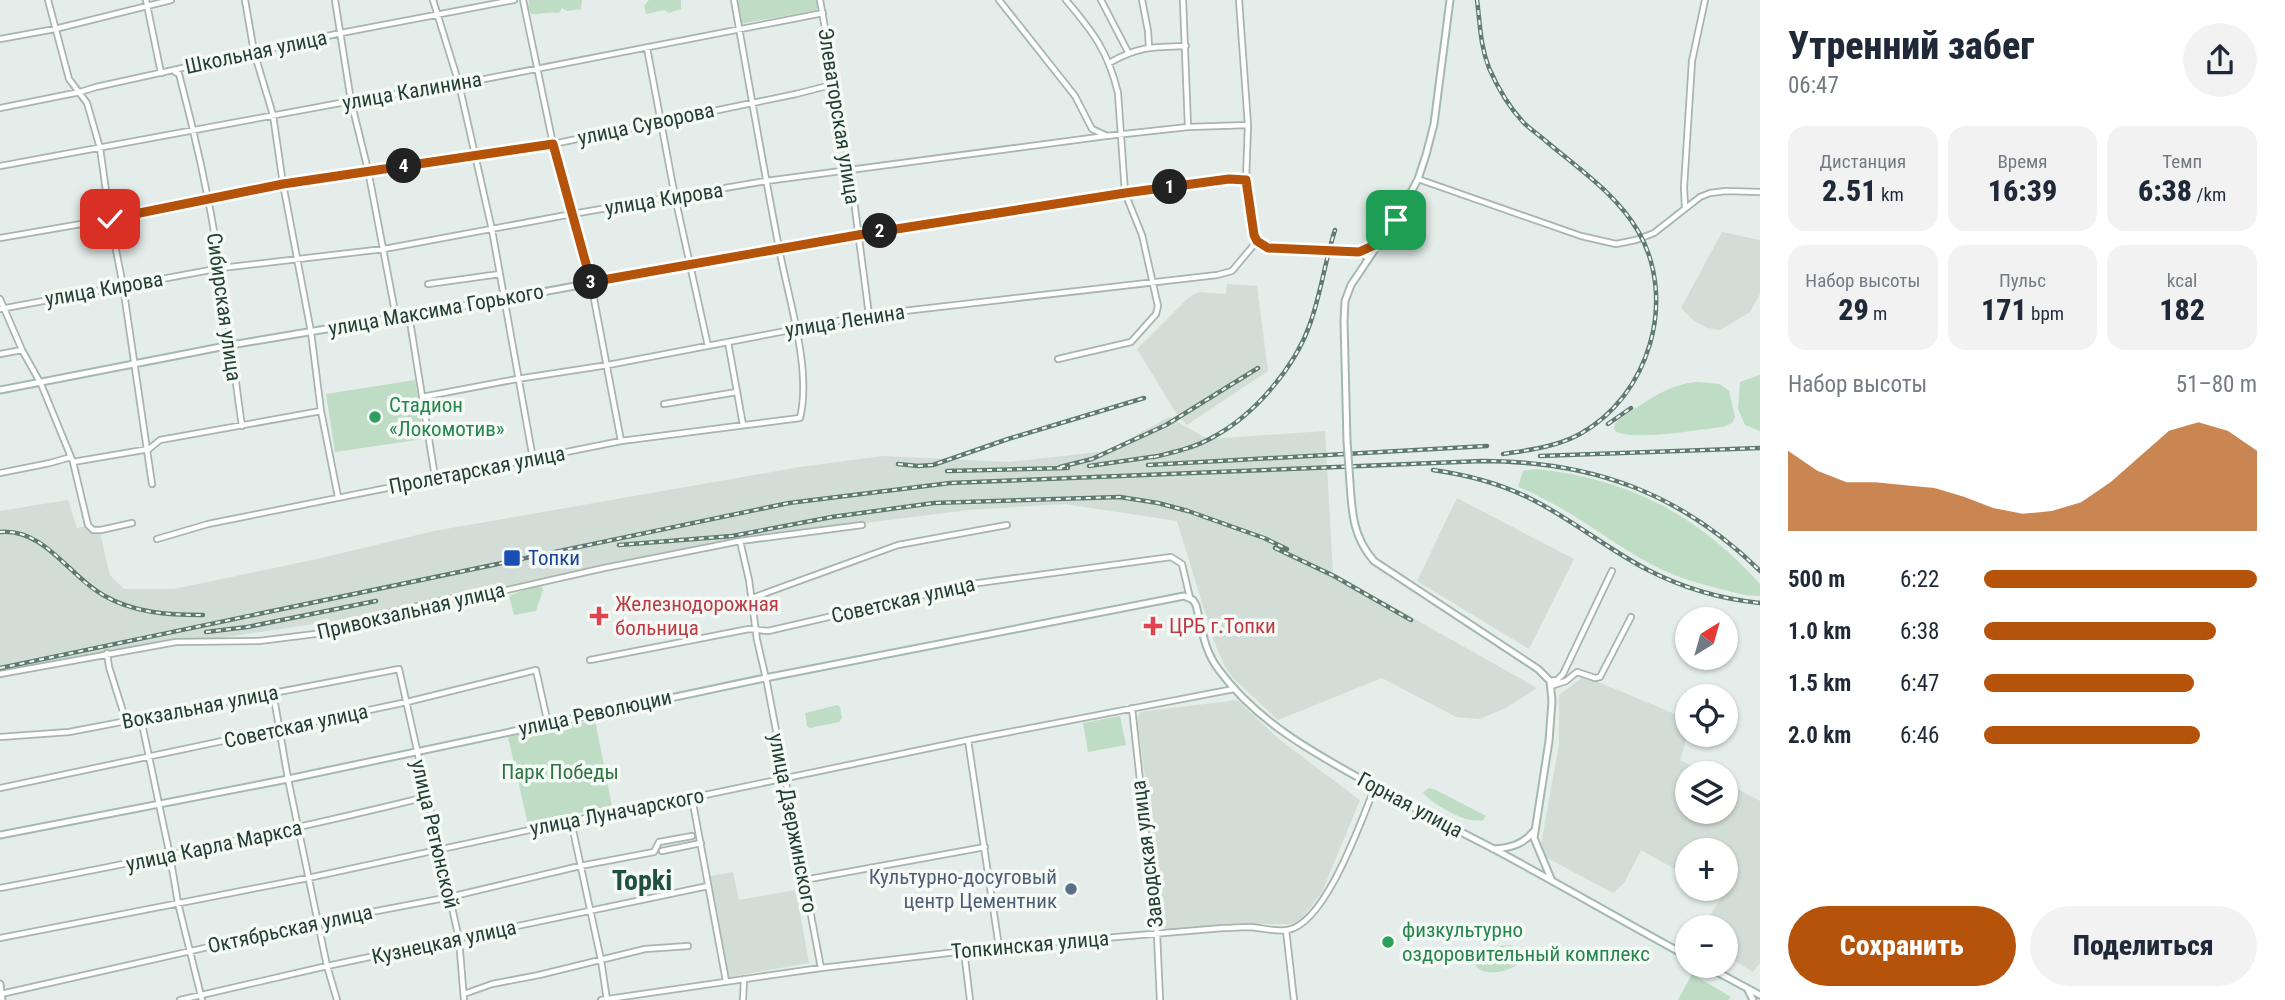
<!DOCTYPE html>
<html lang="ru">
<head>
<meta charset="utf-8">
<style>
  :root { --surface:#fff; --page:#f2f2f3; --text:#1f2937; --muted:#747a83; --accent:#b45309 }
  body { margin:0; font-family:"Roboto Condensed",sans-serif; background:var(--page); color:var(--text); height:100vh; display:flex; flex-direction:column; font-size:26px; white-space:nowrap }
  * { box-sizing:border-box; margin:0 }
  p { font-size:23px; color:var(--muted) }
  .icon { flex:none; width:38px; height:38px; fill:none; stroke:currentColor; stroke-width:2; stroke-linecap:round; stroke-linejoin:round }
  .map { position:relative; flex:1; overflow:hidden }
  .panel { display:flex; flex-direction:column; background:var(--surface); width:525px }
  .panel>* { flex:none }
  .needle { width:46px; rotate:37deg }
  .controls { position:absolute; left:1675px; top:607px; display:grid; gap:14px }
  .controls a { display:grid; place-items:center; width:63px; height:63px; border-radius:50%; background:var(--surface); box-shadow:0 2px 5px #0004; font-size:35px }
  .pin { position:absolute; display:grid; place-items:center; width:60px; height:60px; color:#fff; margin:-30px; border-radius:14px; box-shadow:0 4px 10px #0006 }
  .km { position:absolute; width:35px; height:35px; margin:-18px; border-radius:50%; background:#222; color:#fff; font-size:19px; line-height:35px; text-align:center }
  .round { display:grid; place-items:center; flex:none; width:74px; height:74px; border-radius:37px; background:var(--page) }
  .summary { display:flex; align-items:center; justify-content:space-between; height:119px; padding:0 28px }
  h1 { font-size:38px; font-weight:800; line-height:52px }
  .metrics { display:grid; grid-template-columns:repeat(3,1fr); gap:10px; height:119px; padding:7px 28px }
  .metrics div { display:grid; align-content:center; border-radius:18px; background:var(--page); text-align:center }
  .metrics b { font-size:30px; font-weight:800 }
  .metrics small { font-size:19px; font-weight:400 }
  .metrics p { font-size:19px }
  .chart { height:196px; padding:14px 28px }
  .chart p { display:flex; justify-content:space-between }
  .chart svg { width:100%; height:126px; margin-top:7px; fill:var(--accent); opacity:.7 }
  .primary-button { display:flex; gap:14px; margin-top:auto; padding:14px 28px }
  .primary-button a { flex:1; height:80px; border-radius:42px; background:var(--accent); color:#fff; font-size:28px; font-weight:800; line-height:80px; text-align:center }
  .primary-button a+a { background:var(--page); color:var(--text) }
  ul { padding:0 28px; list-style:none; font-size:23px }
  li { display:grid; grid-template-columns:112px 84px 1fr; align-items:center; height:52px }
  li i { height:18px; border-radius:9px; background:var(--accent) }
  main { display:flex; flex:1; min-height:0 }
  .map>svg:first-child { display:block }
  .built { fill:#d3ddd7 }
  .green { fill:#beddc4 }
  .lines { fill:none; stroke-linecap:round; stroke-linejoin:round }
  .street-casing { stroke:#a7b5af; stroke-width:8 }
  .secondary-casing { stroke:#a3b9af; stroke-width:9 }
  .street { stroke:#fff; stroke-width:4.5 }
  .secondary { stroke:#fff; stroke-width:5 }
  .rail-casing { stroke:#5f7a70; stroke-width:4.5 }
  .rail { stroke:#f5faf7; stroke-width:2; stroke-dasharray:5; stroke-linecap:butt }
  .secondary-bridge-casing { stroke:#a3b9af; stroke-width:9; stroke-linecap:butt }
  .secondary-bridge { stroke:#fff; stroke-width:5 }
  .route-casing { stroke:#fff; stroke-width:14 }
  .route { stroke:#b45309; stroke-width:9 }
  .leisure-dot { fill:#2e9e5b; stroke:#f5faf7; stroke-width:2.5 }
  .transit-dot { fill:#1a4fb4; stroke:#f5faf7; stroke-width:2.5 }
  .health-dot { fill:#e0444e; stroke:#f5faf7; stroke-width:2.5 }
  .service-dot { fill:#5c6f8a; stroke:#f5faf7; stroke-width:2.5 }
  .labels { text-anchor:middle; stroke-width:7; stroke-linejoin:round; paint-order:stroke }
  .street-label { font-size:21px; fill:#243f35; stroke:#f5faf7 }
  .leisure-label { font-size:21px; fill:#27864d; stroke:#f5faf7; text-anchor:start }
  .transit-label { font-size:21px; fill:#164399; stroke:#f5faf7; text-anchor:start }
  .health-label { font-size:21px; fill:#be3a42; stroke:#f5faf7; text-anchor:start }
  .park-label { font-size:21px; fill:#2f7444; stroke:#f5faf7 }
  .service-label { font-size:21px; fill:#4e5e75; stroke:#f5faf7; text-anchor:end }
  .district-label { font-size:28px; font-weight:bold; fill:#205040; stroke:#f5faf7 }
</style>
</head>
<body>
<main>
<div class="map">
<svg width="1760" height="1000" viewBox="0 0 1760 1000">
  <rect width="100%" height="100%" fill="#e4ede9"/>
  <path class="built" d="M1722,232L1760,240V294L1750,312L1720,330L1708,328L1694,321L1681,308Z
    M1227,284L1257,286L1268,371L1187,425L1176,413L1137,349L1189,297L1199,292L1226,294Z
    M1169,417L1208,439L1325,431L1333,573L1537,688L1506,708L1479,719L1456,717L1382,678L1278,720L1234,679L1224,665L1213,639L1177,521L1064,504L969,510L777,534L387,613L33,666L0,674V511L68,500L77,528L98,525L110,575L124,589H174L317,559L434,531L800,467L883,456L1010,462L1107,451Z
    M1457,498L1574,559L1529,649L1417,581Z
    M1584,676L1687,719L1688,735L1680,760L1706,773L1687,774V812H1726V783L1760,801V963L1753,972L1726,956V928L1703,927L1722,896L1710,889H1726V850H1687V876L1641,850L1624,883L1613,893L1547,858L1541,845L1559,744V695Z
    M1237,700L1280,740L1360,800L1322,892L1298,924L1214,925L1165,930L1137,718L1140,712Z
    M733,872L739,900L796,890L809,963L729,977L710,876Z"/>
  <path class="green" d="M529,0H582L581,9L567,11L562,8L559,13C548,11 541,15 531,14L528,8Z
    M649,0H681V9L669,13L664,10L646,14L644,6Z
    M735,0H816L818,7L816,10L740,24Z
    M1760,375V431L1745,425L1738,409L1740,382Z
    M415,380L424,439L335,452L326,394Z
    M1698,382L1720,384L1729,391L1735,417L1732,423L1723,427C1699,429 1634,442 1615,431L1614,427L1617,421C1643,404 1666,384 1698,382Z
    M1535,469C1628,478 1698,515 1760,584V596C1744,596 1728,591 1713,587C1697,583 1681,578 1667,572C1614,548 1573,508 1518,487L1523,471Z
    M531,587H542L543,590L536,611L514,615L509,596Z
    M837,705L840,707L842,718L839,722L810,728L807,726L805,713Z
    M1120,716L1126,745L1088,752L1083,723Z
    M595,720L612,806L528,824L508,737Z
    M1429,788L1436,790L1486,816L1482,821C1479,820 1475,821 1471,820C1460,819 1427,801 1423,792Z
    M1511,945L1517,949L1518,964C1506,974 1476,978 1473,959L1481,948Z
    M1692,974L1731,997L1728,1000H1678Z"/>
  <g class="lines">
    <defs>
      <path id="street" d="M48,0L69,79L87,103L100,148L110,219L123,286L152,484
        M146,0L161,73H162
        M245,0L254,52L273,115L283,184L311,332L321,411L338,497
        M335,0L351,101L368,170L396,317
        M433,0L459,84L492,230L533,459
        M523,0L553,144L591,283L621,441
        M820,0L850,170L869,315
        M999,0L1075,96L1092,129L1105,135
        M1101,0L1128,52
        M1142,0L1148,31L1149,47
        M1183,0L1188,127
        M1239,0L1248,125L1246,180
        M0,39L55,29L171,0
        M647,48L675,197L708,346
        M1109,63C1139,46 1153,47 1186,46
        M175,72L179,74C196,138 210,202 220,267C229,320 234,373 242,426
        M0,108L80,92L96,87L341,33L514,0
        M0,166L351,101L459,84L823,13
        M1418,179L1581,236L1616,244L1636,240L1654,233L1700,197L1710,193L1726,191L1760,192
        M1685,208L1684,187L1692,61L1705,0
        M0,238L110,219L283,184L553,144L796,94L835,84
        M428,284L500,274
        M0,299L22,350L41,384L73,462L88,525L93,530H101L132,523
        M0,309L221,268L384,249L572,214L766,181L1106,136L1188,127L1248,125
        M409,315L435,477
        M728,342L743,425
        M0,354L22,350
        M1058,359L1131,342L1156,314L1158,306L1142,235L1125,193L1118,93C1108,51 1093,32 1066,0
        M422,397L517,379L608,365L869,315L1217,275L1232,271L1257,241
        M664,404L737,392
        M73,462L149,449L160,440L321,411
        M0,473L50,463L71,457
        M157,539L208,524L621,441L800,418C812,369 788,298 779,248C763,166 749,83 734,0
        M740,541L749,580L757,640L767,683L821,968
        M752,598L898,545L1007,525
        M107,653L109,667L126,721
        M590,660L749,629L768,631L971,584L1171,557L1182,564L1190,598
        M0,674L176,642L259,641L323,633L387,613L489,590L498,592L604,568L740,541L862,525
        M1550,681L1557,680L1563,674L1612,571
        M1551,686L1566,681L1577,672L1595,678L1600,677L1631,617
        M273,692L288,779L327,966L337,1000
        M1132,708L1157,934L1160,1000
        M141,719L170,856L178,903L202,1000
        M0,737L69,732L399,669L459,939L464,1000
        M968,740L999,947
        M0,788L407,702L536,670L548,724
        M692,798L726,981
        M571,821L601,960L607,1000
        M662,851L701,843
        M804,880L985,847
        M0,888C143,861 285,832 426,797
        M1286,930L1294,1000
        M0,938L308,878L571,821L681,800L968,740L1234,689
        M964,951L970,1000
        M1,994L319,922L450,897L580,866L654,852L659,842L692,836
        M464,994L492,984L539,975L645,949L688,946
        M180,1000L327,966L708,886
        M601,1000L821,968L999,947L1223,928C1232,928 1241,927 1250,927C1262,928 1276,932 1288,930C1326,923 1361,821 1375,787
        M743,1000L744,979"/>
      <path id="secondary" d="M0,390L231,345L505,299L779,248L1125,193L1229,179L1246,180L1254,235C1257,243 1264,247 1273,249L1359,252L1368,258
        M1347,441L1344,321L1345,301L1351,285L1402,209L1418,179L1426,155L1434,124L1450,0
        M1350,483C1352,513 1353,537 1374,561L1538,669L1550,681L1552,701L1549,741L1534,838L1552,881
        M0,835L288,779L765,678L1184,596L1193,600L1196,605C1202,628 1204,651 1219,670C1257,722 1314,753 1370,784C1410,806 1451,827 1492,848C1558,883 1622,921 1687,956
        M1493,849C1509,848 1523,845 1533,832
        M1706,966L1760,995
        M0,984L2,1000
        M1748,990L1753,1000"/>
    </defs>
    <use href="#street" class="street-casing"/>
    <use href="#secondary" class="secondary-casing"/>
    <use href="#street" class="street"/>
    <use href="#secondary" class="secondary"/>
    <defs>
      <path id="rail" d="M1477,0C1480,23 1480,45 1489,68C1497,86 1509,107 1523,122C1530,129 1539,135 1547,142C1579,169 1616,194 1638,231C1678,300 1649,396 1580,434C1556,447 1529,450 1503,454
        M1608,424L1631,408
        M1540,456L1760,448
        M1154,457C1175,452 1197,447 1215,436C1255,414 1295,367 1310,324C1321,293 1325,261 1335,230
        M898,464L918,466L933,465L1008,439L1144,398
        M1148,465L1487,446
        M1089,466L1158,456
        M1060,467L1092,459L1166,425L1258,368
        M1433,470C1468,475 1503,484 1535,501C1574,521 1609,550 1648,570C1683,588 1721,599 1760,603
        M947,471L1068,468
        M0,532C44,528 69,576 103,595C134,613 168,615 203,615
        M619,545L732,536L832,517L934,503L1120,497L1158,503L1188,511L1264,538L1287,549
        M1275,548L1334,576L1411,620
        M206,632L247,627L376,601
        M0,668L789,503L950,483L1482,461C1592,461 1681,493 1760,571"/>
    </defs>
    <use href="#rail" class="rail-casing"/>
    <use href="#rail" class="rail"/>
    <defs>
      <path id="secondary-bridge" d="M1347,441L1350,483"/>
    </defs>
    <use href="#secondary-bridge" class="secondary-bridge-casing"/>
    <use href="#secondary-bridge" class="secondary-bridge"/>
  </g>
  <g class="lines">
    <defs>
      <path id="route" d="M110,219L283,184L553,144L591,282L858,235L1125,193L1229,179L1246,180L1254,235L1257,241L1268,248L1359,252L1379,243L1396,220"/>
    </defs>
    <use href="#route" class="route-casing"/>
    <use href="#route" class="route"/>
  </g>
  <g class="leisure-dot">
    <circle cx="375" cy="417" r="7"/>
    <circle cx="1388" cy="942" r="7"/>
  </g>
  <rect class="transit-dot" x="503" y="549" width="18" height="18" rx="3.5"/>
  <g class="health-dot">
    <path d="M595.5 605.5h7v7h7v7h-7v7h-7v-7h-7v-7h7z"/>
    <path d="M1149.5 615.5h7v7h7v7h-7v7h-7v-7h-7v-7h7z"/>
  </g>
  <circle class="service-dot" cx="1071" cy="889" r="7"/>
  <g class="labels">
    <g class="street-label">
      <text transform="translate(256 52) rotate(-12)" y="7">Школьная улица</text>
      <text transform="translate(412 91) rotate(-10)" y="7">улица Калинина</text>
      <text transform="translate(839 116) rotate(81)" y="7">Элеваторская улица</text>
      <text transform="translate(646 124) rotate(-12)" y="7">улица Суворова</text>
      <text transform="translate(664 199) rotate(-9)" y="7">улица Кирова</text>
      <text transform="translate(104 289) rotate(-10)" y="7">улица Кирова</text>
      <text transform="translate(224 307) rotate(82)" y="7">Сибирская улица</text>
      <text transform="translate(436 310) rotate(-10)" y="7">улица Максима Горького</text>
      <text transform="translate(845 321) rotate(-9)" y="7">улица Ленина</text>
      <text transform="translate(477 470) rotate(-11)" y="7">Пролетарская улица</text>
      <text transform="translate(903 600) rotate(-13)" y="7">Советская улица</text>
      <text transform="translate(411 611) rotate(-13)" y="7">Привокзальная улица</text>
      <text transform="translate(200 707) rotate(-11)" y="7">Вокзальная улица</text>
      <text transform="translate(595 713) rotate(-12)" y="7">улица Революции</text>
      <text transform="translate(296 726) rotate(-12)" y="7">Советская улица</text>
      <text transform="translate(1410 805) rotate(28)" y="7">Горная улица</text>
      <text transform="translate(617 812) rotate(-11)" y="7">улица Луначарского</text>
      <text transform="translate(793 823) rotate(79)" y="7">улица Дзержинского</text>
      <text transform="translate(435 834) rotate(77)" y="7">улица Ретюнской</text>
      <text transform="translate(214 846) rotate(-12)" y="7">улица Карла Маркса</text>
      <text transform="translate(1147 854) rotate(-97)" y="7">Заводская улица</text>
      <text transform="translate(290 929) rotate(-12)" y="7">Октябрьская улица</text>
      <text transform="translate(444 942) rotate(-12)" y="7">Кузнецкая улица</text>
      <text transform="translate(1030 945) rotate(-5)" y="7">Топкинская улица</text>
    </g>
    <g class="leisure-label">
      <text x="389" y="412">Стадион<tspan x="389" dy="24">«Локомотив»</tspan></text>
      <text x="1402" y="937">физкультурно<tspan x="1402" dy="24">оздоровительный комплекс</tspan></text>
    </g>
    <g class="transit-label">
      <text x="528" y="565">Топки</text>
    </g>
    <g class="health-label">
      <text x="615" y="611">Железнодорожная<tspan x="615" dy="24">больница</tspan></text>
      <text x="1169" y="633">ЦРБ г.Топки</text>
    </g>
    <g class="park-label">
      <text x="560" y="779">Парк Победы</text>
    </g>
    <g class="service-label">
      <text x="1057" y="884">Культурно-досуговый<tspan x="1057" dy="24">центр Цементник</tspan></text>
    </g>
    <g class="district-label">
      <text x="642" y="890">Topki</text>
    </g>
  </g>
</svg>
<div class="controls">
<a><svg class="needle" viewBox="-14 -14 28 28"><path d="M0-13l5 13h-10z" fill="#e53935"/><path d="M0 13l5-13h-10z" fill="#747a83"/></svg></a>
<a><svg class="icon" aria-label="locate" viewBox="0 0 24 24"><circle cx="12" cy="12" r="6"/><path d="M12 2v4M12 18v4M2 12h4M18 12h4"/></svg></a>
<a><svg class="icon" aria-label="layers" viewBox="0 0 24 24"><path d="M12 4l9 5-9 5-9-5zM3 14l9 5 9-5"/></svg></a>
<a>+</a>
<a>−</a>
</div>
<div class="pin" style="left:1396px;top:220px;background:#1e9e55"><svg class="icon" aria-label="arrive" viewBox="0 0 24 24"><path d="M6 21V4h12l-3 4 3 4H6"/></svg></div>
<div class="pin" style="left:110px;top:219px;background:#d93025"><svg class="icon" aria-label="check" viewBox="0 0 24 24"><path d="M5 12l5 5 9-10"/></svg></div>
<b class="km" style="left:1170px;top:187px">1</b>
<b class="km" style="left:880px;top:231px">2</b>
<b class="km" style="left:591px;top:282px">3</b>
<b class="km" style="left:404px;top:166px">4</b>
</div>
<section class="panel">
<div class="summary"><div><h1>Утренний забег</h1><p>06:47</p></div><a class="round"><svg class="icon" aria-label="share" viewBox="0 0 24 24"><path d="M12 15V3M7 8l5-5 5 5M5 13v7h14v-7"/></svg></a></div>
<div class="metrics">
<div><p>Дистанция</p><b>2.51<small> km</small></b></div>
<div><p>Время</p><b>16:39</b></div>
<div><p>Темп</p><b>6:38<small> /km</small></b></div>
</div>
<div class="metrics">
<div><p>Набор высоты</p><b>29<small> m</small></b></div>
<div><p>Пульс</p><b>171<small> bpm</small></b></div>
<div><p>kcal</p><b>182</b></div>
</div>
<div class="chart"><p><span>Набор высоты</span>51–80 m</p>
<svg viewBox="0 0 160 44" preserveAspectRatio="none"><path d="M0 44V16L10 23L20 27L30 27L40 28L50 29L60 32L70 36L80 38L90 37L100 34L110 27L120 18L130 9L140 6L150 9L160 16V44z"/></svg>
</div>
<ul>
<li><b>500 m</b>6:22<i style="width:100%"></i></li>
<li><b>1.0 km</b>6:38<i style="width:85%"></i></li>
<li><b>1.5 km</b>6:47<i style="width:77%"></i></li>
<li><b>2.0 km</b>6:46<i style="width:79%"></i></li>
</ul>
<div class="primary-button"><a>Сохранить</a><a>Поделиться</a></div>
</section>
</main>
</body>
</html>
